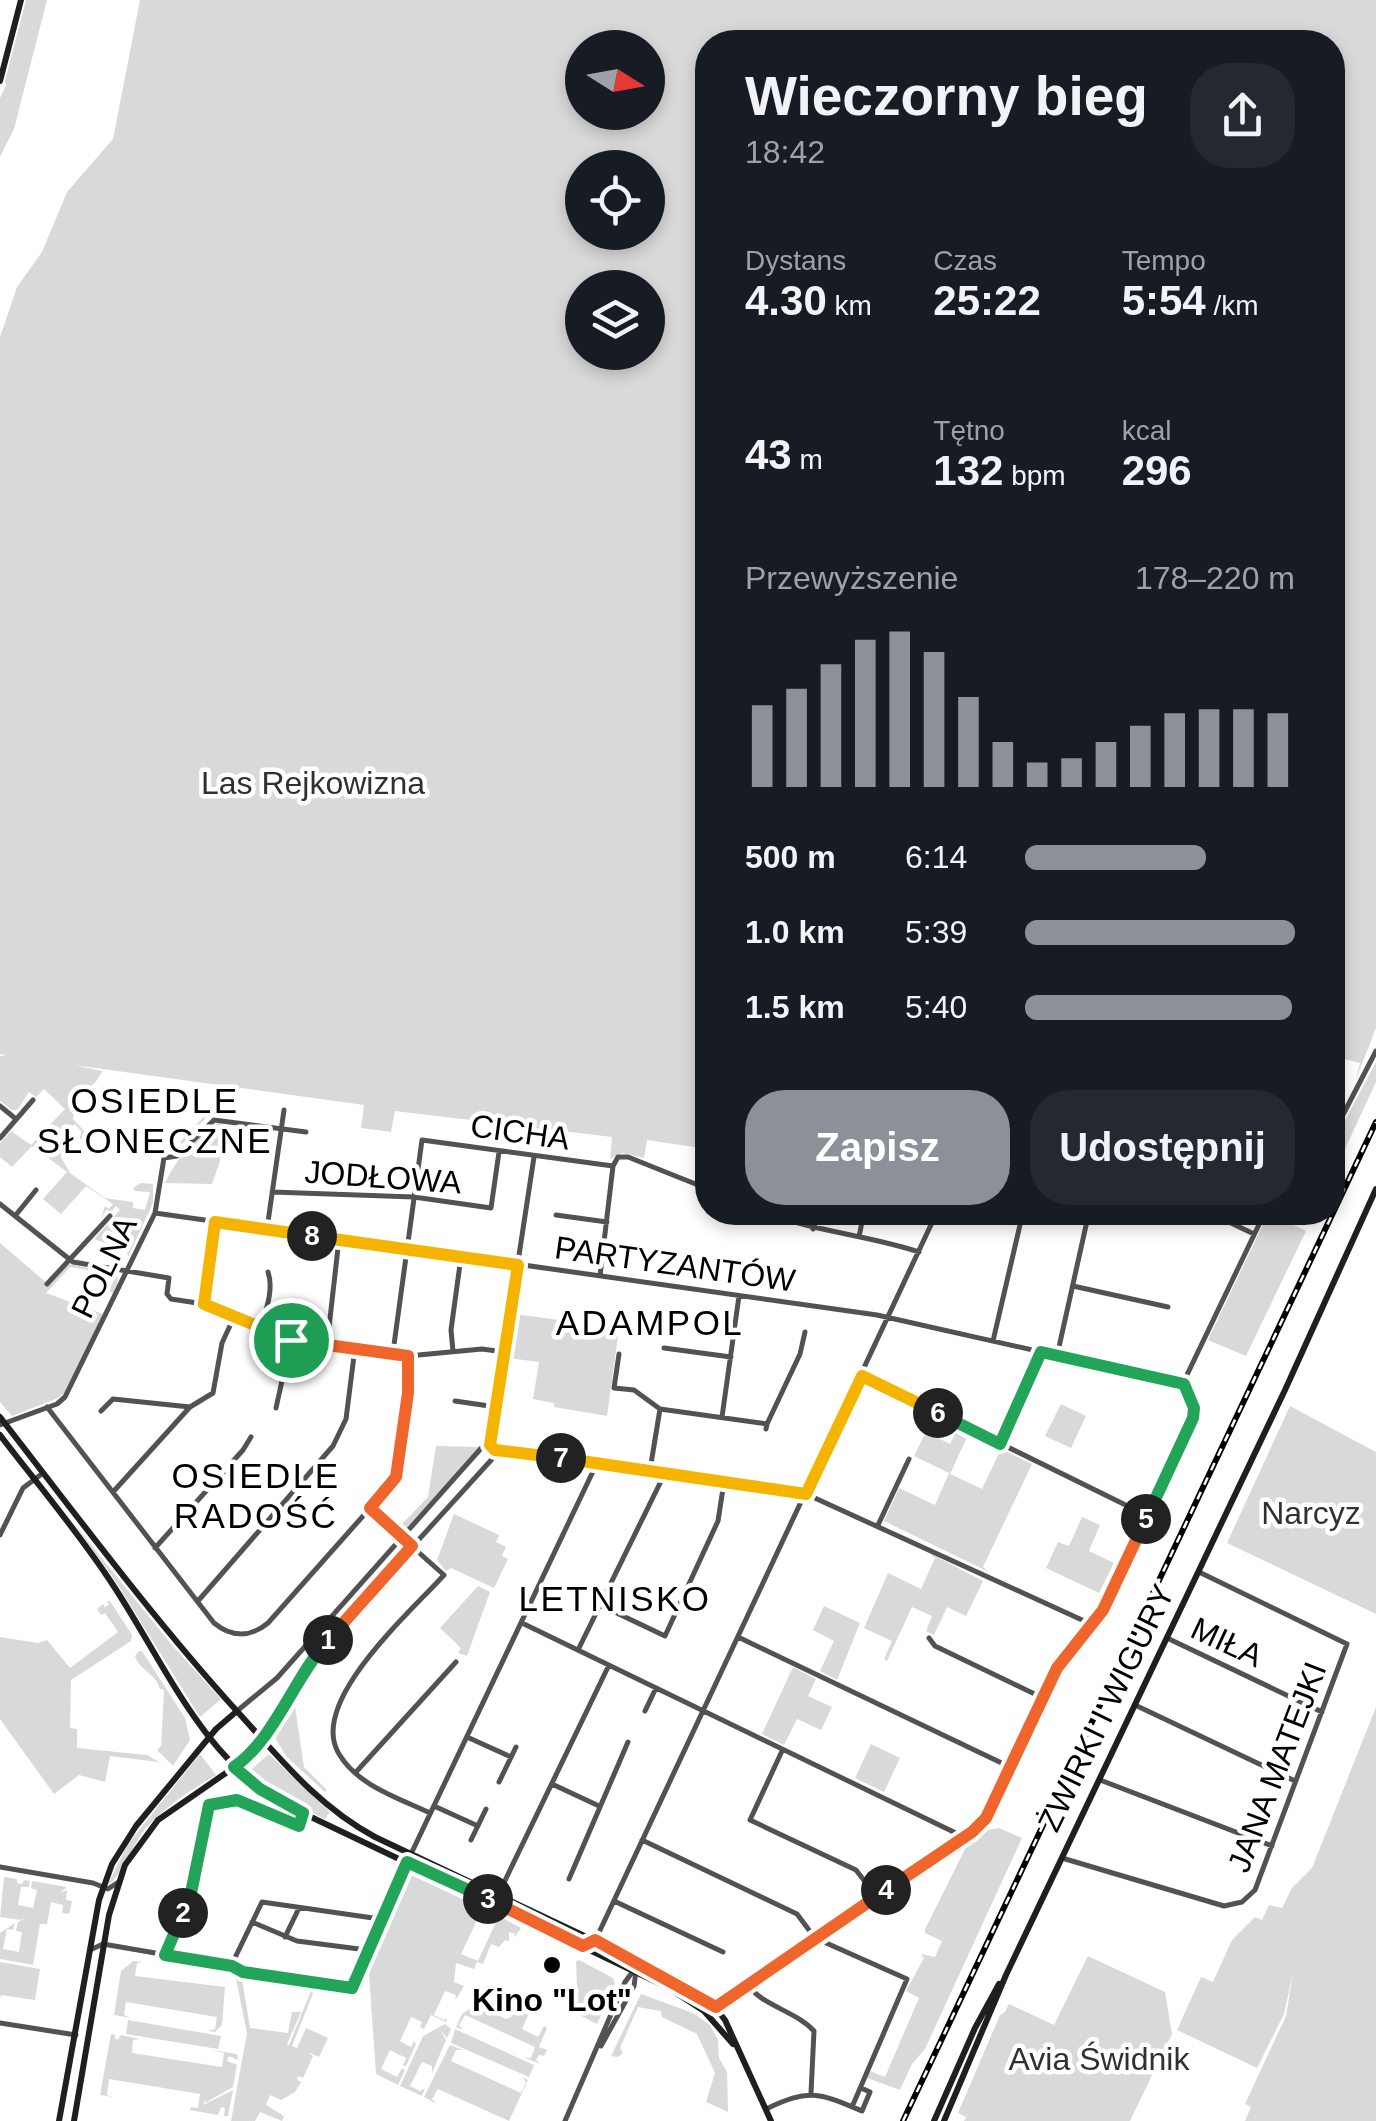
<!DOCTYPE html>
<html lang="pl">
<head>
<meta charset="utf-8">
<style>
  :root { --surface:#171b24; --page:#242831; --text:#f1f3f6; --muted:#9ea1a6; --accent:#8c9099 }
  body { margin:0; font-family:Helvetica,sans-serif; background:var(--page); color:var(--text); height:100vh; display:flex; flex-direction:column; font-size:38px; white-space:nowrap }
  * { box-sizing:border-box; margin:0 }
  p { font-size:32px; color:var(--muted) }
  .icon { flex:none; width:55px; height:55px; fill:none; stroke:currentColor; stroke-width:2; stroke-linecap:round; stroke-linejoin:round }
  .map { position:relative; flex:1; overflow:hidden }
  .details { position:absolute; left:695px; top:30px; width:650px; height:1195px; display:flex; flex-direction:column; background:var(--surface); border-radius:40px; box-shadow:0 5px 15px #0003 }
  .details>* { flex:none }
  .needle { width:65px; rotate:101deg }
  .fabs { position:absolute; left:565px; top:30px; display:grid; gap:20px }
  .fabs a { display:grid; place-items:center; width:100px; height:100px; border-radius:50%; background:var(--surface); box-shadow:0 5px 15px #0003; font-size:50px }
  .pin { position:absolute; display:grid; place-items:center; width:85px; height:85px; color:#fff; margin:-42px; border:5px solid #fff; border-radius:50%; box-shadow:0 2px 10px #0007 }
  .km { position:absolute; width:50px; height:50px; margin:-25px; border-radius:50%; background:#222; color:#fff; font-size:28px; line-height:50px; text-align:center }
  .round { display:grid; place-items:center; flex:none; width:105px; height:105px; border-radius:40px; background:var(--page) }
  .head { display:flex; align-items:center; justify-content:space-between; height:170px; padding:0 50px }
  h1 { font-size:55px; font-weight:700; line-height:75px }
  .stats { display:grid; grid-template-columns:repeat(3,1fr); gap:15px; height:170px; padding:10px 50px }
  .stats div { display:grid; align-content:center }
  .stats b { font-size:42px; font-weight:700 }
  .stats small { font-size:28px; font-weight:400 }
  .stats p { font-size:28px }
  .chart { height:280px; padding:20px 50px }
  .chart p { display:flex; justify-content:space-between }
  .chart svg { width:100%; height:180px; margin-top:10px; stroke:var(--accent); stroke-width:6 }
  .button { display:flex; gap:20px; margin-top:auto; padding:20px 50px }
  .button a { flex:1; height:115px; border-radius:40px; background:var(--accent); color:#fff; font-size:40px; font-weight:700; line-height:115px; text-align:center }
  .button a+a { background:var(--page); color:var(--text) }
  ul { padding:0 50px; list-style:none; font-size:32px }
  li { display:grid; grid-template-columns:160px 120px 1fr; align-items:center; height:75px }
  li i { height:25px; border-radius:12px; background:var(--accent) }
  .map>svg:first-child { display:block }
  .green { fill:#d9d9d9; fill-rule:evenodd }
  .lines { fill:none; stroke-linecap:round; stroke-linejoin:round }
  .street { stroke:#525252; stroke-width:5 }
  .secondary { stroke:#1f1f1f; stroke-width:6 }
  .rail-casing { stroke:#000; stroke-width:6 }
  .rail { stroke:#fff; stroke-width:2.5; stroke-dasharray:8; stroke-linecap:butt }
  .split-1-casing { stroke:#fff; stroke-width:20 }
  .split-2-casing { stroke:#fff; stroke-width:20 }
  .split-3-casing { stroke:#fff; stroke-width:20 }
  .split-4-casing { stroke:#fff; stroke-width:20 }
  .split-5-casing { stroke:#fff; stroke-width:20 }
  .split-6-casing { stroke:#fff; stroke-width:20 }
  .split-7-casing { stroke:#fff; stroke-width:20 }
  .split-8-casing { stroke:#fff; stroke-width:20 }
  .split-9-casing { stroke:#fff; stroke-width:20 }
  .split-1 { stroke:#f0652b; stroke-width:12 }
  .split-2 { stroke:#22a559; stroke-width:12 }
  .split-3 { stroke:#22a559; stroke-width:12 }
  .split-4 { stroke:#f0652b; stroke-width:12 }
  .split-5 { stroke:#f0652b; stroke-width:12 }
  .split-6 { stroke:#22a559; stroke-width:12 }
  .split-7 { stroke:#f5b400; stroke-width:12 }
  .split-8 { stroke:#f5b400; stroke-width:12 }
  .split-9 { stroke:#f5b400; stroke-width:12 }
  .poi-dot { fill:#000; stroke:#fff; stroke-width:4 }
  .labels { text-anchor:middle; stroke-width:9; stroke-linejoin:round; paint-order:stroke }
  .park-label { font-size:32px; fill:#303030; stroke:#fff }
  .street-label { font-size:32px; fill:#000; stroke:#fff }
  .poi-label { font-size:32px; font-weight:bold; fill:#000; stroke:#fff }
  .neighbourhood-label { font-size:35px; letter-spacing:2.5px; fill:#000; stroke:#fff }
</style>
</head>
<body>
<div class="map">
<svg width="1376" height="2121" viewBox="0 0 1376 2121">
  <rect width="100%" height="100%" fill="#fff"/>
  <path class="green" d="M26,0H47L14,129L0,157V98L6,85L5,81Z
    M140,0H1376V1028L1355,1082L1360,1063L1332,1056V42H708L707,1149L647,1140L644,1158L622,1153L610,1159L612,1137L395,1111L391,1132L361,1128L364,1105L234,1087L182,1144L180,1142L221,1098L226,1086L74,1065L102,1071C93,1093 79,1085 73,1119L85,1132L84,1140L80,1139L81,1131L75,1124L58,1136L62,1141L61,1157L70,1173L105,1198L133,1202V1208L145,1210L150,1192L135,1191L133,1188L141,1183L153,1184V1203L128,1257L127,1251L94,1239L120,1210L116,1206L112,1211L106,1210L101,1219L105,1206L109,1209L113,1204L86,1186L61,1214L43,1199L67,1172L32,1146L12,1167L0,1157V1143L11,1131L31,1145L65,1109L44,1089L36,1097L29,1092L17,1110H12L0,1101V1056L6,1055L0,1054V337L17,287L42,252L67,192L113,139ZM582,48H648V112H582ZM582,168H648V232H582ZM582,288H648V352H582Z
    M1376,1062V1082L1333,1175V1143Z
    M213,1123L225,1124L220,1161L212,1184L165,1183C177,1157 193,1143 213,1123Z
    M1271,1214L1306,1231L1246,1356L1208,1340L1266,1218Z
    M0,1243L49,1285L69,1264L115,1274C121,1280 116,1286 113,1293L109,1291L116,1275L70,1267L46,1293L103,1314L67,1391L58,1398L12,1416L0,1402Z
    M515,1314L566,1321V1328L618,1336L607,1416L554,1407V1403L533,1399L539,1362L508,1358Z
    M1061,1404L1086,1416L1071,1448L1045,1436Z
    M1290,1406L1376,1452V1614L1227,1543Z
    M958,1428L969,1433L950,1474L982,1489L1001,1449L1032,1464L983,1567L989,1572L884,1521L899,1488L935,1505L949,1473L914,1456L926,1432L950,1444Z
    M436,1446L480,1447L407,1529H399L376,1506L400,1526L428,1497Z
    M454,1514L499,1535L496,1542L506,1547L502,1556L508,1559L494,1588L451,1568L446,1571L437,1560Z
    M68,1516L171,1644L221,1699L200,1717L114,1579Z
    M1082,1517L1100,1525L1089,1551L1114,1563L1099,1593L1046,1568L1058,1542L1069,1546Z
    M929,1553L983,1581L966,1616L947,1607L934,1635L926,1631L932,1616L912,1607L887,1661L884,1659L892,1641L864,1628L888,1573L921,1589L935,1558Z
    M478,1586L490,1592L467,1656L458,1653L461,1648L440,1628Z
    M107,1601H110L132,1635L131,1641L71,1680L70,1728L77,1729V1748L147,1755L159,1762L110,1756L105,1782L79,1775L54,1794L0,1719V1637L38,1643L47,1640L70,1668L118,1632L105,1613L101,1615L97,1609L103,1604L105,1607L109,1605Z
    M824,1606L860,1623L837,1680L820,1671L834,1641L813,1630Z
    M139,1651H142L185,1718L190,1740L173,1766L157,1750L161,1746L164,1690L160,1689C156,1673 138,1669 135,1656Z
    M793,1667L816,1679L808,1696L832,1707L821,1730L797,1719L784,1745L762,1734Z
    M308,1678L311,1681L295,1706L304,1767L327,1790L325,1792L286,1756L274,1736Z
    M1376,1707V2121H1245L1251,2107L1245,2104L1286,2016L1293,1973L1284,2014L1257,2068L1177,2030L1201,1977L1213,1982L1232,1940L1255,1917L1262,1920L1269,1905L1282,1908L1292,1888L1312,1868Z
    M871,1744L900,1758L884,1792L855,1778Z
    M200,1754L216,1775C191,1790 166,1806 146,1828C134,1842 120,1879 107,1886L128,1844Z
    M269,1754L330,1812L325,1819L277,1796L246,1774Z
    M999,1828L1022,1838L925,2049L912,2064L900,2090L867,2078L870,2071L885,2077L919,1998L906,1991L924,1958L921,1954L935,1957L942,1941L925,1933V1929L967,1845L965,1840L981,1831Z
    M413,1876L488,1911L484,1918L479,1916L461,1954L478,1961L495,1924L489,1921L493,1913L521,1928L514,1938L515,1934L509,1932V1941L505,1940L499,1947L491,1944L483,1964L477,1962L474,1969L456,1963L454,1982L464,1986L455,2001L456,1995L445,1991L434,2015L444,2020L447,2018L446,2022L431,2015L424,2029L420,2027L422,2022L411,2017L400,2041L411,2047L414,2041L416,2044L406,2066H403L406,2058L390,2050L381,2069L397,2077L402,2068L405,2070L398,2085L376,2074L369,1974L386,1923L410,1877Z
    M4,1877L17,1879V1883L22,1884L24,1880L30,1881L29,1887H21L18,1905L33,1908L37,1890L31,1888L32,1881L67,1887L60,1893L67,1890L66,1900L72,1901L69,1914L62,1913L63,1905L51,1902L47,1924H40L33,1965L0,1959V1933L15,1923L13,1930L7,1929L3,1949L19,1952L22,1932L16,1931L18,1922L27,1917L20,1920L0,1917Z
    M1088,1956L1165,1992L1172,2034L1130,2121H964L966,2117L958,2113L1000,2015L1005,2012L1009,2004L1054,2025Z
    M579,1960L613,1978L615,1984L597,2024L578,2014L576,1961Z
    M133,1961L143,1962L137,1963L135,1976L225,1987L222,2025L215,2032L208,2031L215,2029L217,2017L126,2002L124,2015L131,2018L114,2015L121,1971Z
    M0,1962L40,1969L35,2000L1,1995L0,1999Z
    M235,1974L242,1979L250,2028L288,2033L292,2012H301L287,2044L289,2045L313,1986H316L292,2046L297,2048L306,2028L328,2038L319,2057L307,2052L313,2056L303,2078L298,2076L297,2080L301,2082L295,2092L281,2100L270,2095L266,2105L284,2116L282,2121L260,2112L255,2121H231L247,2033Z
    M520,1992L535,1999L522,2029L538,2037L544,2026L547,2028L539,2047L547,2050L544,2056L539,2055L536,2060L540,2064L523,2057L531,2058L535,2047L465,2015L459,2025L463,2030L456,2027L462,2014L476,2005L506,2019L511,2017Z
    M641,1994L693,2013L710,2025L718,2040L719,2058L727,2072L728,2112L706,2102L715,2073L697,2034L662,2017L661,2011L638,2007L620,2048L623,2053L618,2057L611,2056Z
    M128,2020L221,2036L218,2049L126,2034Z
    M445,2024L451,2029L447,2038L440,2029L446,2040L432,2073V2066L422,2062L410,2086L420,2091L425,2088L422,2096L400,2086L423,2036Z
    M455,2029L534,2065L529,2077L451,2043Z
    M111,2034L115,2035V2039H119L120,2035L140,2039L133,2040L132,2053L222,2067L224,2053L211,2050L237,2054L238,2060L229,2056L227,2061L237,2065L233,2087L205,2103V2100L203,2105L233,2090L228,2116H224L225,2108L221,2107L218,2115L190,2110L191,2107L198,2108L200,2094L109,2079L107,2095L113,2097L100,2095Z
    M450,2045L463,2050H456L451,2061L521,2093L526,2082L522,2077L528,2080L509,2121L438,2089L432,2099L437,2104L424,2097Z"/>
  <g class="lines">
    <path class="street" d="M0,1106L16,1119
      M1332,1136L1376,1051
      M0,1138L33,1100
      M613,1166L618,1157H628L708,1189
      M272,1192L414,1197L491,1208L499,1152
      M0,1204L73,1262L169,1278L167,1294L171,1299L204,1304L291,1340L408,1356L482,1349L504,1352
      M765,1212C815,1232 868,1235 919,1252
      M1208,1212L1254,1234
      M155,1213L877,1315L1184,1384
      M556,1215L607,1222
      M15,1216L36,1190
      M267,1229L284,1110
      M813,1229L820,1212
      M859,1237L864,1212
      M600,1276L613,1166
      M47,1284L110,1216
      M1073,1286L1168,1307
      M205,1303L215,1222
      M261,1327C266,1310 274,1289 268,1272
      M993,1341L1023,1212
      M327,1345L339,1239
      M664,1348L731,1357
      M453,1351L451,1330L461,1257
      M393,1352L422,1140L613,1166
      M619,1354L614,1388L634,1390L660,1409
      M1057,1356L1089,1212
      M863,1376L1148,1516
      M455,1401L496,1407
      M47,1407L214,1623C231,1637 250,1638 268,1623L395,1480L408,1393V1356
      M276,1408L291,1340
      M101,1411L113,1399L190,1407
      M722,1417L739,1296
      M767,1424L800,1354L805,1332
      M0,1425L57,1404L65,1397L155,1213L164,1158L177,1156L214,1120L306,1132
      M999,1444L1041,1352
      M490,1445L534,1157
      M495,1450L806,1494L1093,1625
      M650,1470L660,1409L767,1424L766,1429
      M113,1492L190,1407L213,1393L222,1343L234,1317
      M370,1509L444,1575C412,1611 307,1702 339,1754C358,1786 399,1798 430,1813
      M878,1525L909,1459
      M0,1535L23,1488L43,1473
      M155,1548L243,1450L251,1437
      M198,1601L333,1446L346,1419L355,1348
      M600,1605L665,1636L718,1521L724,1482
      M522,1623L964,1837
      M738,1637L1010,1767
      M929,1638L935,1646L1043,1698
      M1167,1638L1322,1712
      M578,1650L665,1473
      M1135,1705L1295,1781
      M237,1711L277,1678L484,1445H490
      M645,1711L656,1688
      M467,1737L511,1757
      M261,1739L312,1657L483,1469L494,1457L495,1450
      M782,1751L750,1820L856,1870L876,1896
      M356,1772L456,1662
      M1100,1780L1272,1846
      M499,1782L516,1747
      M552,1784L599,1806
      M434,1806L478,1826
      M471,1840L486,1809
      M642,1840L797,1914L815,1938L907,1979L852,2107
      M411,1854L597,1463
      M1062,1858L1224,1906L1242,1902L1255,1890L1347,1644L1199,1572
      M0,1867L93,1883L108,1889L117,1883
      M569,1879L628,1742
      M498,1895L609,1665
      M614,1901L723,1952
      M252,1922L297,1941L367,1950
      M285,1937L299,1908
      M595,1941L937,1212
      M90,1950L103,1944L231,1966L243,1972L352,1988L407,1862
      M165,1955L191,1896L209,1805L237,1801L299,1826L303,1813
      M231,1966L262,1902L380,1919
      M747,1984C762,2006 796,2011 814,2031L811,2093
      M708,2014L954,1844L986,1818L1057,1668L1103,1610L1191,1423C1198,1405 1183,1396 1185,1379L1265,1212
      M0,2023L76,2035
      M601,2046L634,1986L636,1971
      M766,2109C809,2088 819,2093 862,2111L870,2092L861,2088
      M565,2121L625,1982L639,1963"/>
    <path class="secondary" d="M0,81L21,0
      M0,1417C77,1516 151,1616 235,1709C279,1757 316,1805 375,1837L595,1941L710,2001L725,2020L771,2121
      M0,1435C36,1482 74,1527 107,1576C162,1656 200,1760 290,1807L667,1987L704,2011L733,2044
      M59,2121L99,1900L112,1864L136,1826L216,1729L237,1711
      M74,2121L109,1915L125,1865L158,1820L249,1757L261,1739
      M934,2121L975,2028L999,1984
      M944,2121L1006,1975L1285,1390L1376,1189"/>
    <defs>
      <path id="rail" d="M903,2121L1376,1122"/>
    </defs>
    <use href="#rail" class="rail-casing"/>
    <use href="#rail" class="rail"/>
  </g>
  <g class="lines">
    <defs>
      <path id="split-1" d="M291,1340L408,1356V1393L396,1477L370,1508L412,1546L328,1640"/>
      <path id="split-2" d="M183,1913L191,1893L209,1805L237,1800L299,1826L303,1813L260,1789L234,1767C274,1740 294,1678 328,1640"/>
      <path id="split-3" d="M183,1913L165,1955L232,1966L243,1972L352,1988L407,1862L488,1899"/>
      <path id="split-4" d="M488,1899L583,1946L595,1940L716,2007L886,1890"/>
      <path id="split-5" d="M886,1890L972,1832L986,1818L1057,1668L1103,1610L1146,1519"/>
      <path id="split-6" d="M938,1413L1000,1444L1041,1352L1184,1384L1194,1408L1193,1418L1146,1519"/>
      <path id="split-7" d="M561,1458L806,1494L862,1376L938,1413"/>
      <path id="split-8" d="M312,1236L518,1265L490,1445L495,1450L561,1458"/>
      <path id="split-9" d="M291,1340L204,1304L215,1222L312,1236"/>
    </defs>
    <use href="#split-1" class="split-1-casing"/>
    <use href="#split-2" class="split-2-casing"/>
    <use href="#split-3" class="split-3-casing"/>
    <use href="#split-4" class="split-4-casing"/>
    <use href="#split-5" class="split-5-casing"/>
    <use href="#split-6" class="split-6-casing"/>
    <use href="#split-7" class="split-7-casing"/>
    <use href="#split-8" class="split-8-casing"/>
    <use href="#split-9" class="split-9-casing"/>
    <use href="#split-1" class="split-1"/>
    <use href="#split-2" class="split-2"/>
    <use href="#split-3" class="split-3"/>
    <use href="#split-4" class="split-4"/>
    <use href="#split-5" class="split-5"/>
    <use href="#split-6" class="split-6"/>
    <use href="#split-7" class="split-7"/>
    <use href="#split-8" class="split-8"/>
    <use href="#split-9" class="split-9"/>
  </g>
  <circle class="poi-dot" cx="552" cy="1965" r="10"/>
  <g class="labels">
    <g class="park-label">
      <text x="313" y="794">Las Rejkowizna</text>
      <text x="1311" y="1524">Narcyz</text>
      <text x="1099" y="2070">Avia Świdnik</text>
    </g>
    <g class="street-label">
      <text transform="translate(520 1132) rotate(8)" y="11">CICHA</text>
      <text transform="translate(383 1177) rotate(4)" y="11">JODŁOWA</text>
      <text transform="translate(675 1264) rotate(8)" y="11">PARTYZANTÓW</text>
      <text transform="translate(104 1267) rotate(-64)" y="11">POLNA</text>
      <text transform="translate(1227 1642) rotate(25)" y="11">MIŁA</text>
      <text transform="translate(1106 1708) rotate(-64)" y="11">ŻWIRKI I WIGURY</text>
      <text transform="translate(1277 1767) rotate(-69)" y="11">JANA MATEJKI</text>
    </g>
    <g class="poi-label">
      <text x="552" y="2011">Kino "Lot"</text>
    </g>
    <g class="neighbourhood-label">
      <text x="155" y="1113">OSIEDLE<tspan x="155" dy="40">SŁONECZNE</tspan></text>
      <text x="650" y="1335">ADAMPOL</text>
      <text x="256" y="1488">OSIEDLE<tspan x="256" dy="40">RADOŚĆ</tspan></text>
      <text x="615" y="1611">LETNISKO</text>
    </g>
  </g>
</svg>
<div class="fabs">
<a><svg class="needle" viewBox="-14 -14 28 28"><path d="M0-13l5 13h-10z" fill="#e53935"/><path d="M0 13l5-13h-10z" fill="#9ea1a6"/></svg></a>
<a><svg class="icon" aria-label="locate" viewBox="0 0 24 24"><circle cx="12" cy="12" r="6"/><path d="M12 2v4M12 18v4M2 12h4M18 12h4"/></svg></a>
<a><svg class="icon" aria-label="layers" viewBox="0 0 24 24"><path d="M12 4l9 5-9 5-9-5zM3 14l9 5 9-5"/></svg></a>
</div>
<div class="pin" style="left:291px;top:1340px;background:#1e9e55"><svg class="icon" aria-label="arrive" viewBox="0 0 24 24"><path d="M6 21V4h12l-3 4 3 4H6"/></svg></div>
<b class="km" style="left:328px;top:1640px">1</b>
<b class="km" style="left:183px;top:1913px">2</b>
<b class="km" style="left:488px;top:1899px">3</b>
<b class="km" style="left:886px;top:1890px">4</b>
<b class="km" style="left:1146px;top:1519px">5</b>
<b class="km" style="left:938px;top:1413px">6</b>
<b class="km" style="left:561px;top:1458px">7</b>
<b class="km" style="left:312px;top:1236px">8</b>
<section class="details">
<div class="head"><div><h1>Wieczorny bieg</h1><p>18:42</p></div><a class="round"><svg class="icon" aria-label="share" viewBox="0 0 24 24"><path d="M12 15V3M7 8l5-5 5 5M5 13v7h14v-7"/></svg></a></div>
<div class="stats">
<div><p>Dystans</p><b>4.30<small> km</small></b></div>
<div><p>Czas</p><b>25:22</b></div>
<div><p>Tempo</p><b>5:54<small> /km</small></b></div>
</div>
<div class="stats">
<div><b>43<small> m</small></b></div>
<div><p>Tętno</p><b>132<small> bpm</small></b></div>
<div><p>kcal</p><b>296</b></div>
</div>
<div class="chart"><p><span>Przewyższenie</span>178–220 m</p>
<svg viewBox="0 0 160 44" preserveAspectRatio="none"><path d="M5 44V24M15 44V20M25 44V14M35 44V8M45 44V6M55 44V11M65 44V22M75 44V33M85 44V38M95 44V37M105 44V33M115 44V29M125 44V26M135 44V25M145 44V25M155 44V26"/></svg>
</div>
<ul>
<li><b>500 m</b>6:14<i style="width:67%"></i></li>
<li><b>1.0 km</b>5:39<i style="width:100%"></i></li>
<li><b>1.5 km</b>5:40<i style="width:99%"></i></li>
</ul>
<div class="button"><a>Zapisz</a><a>Udostępnij</a></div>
</section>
</div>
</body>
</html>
